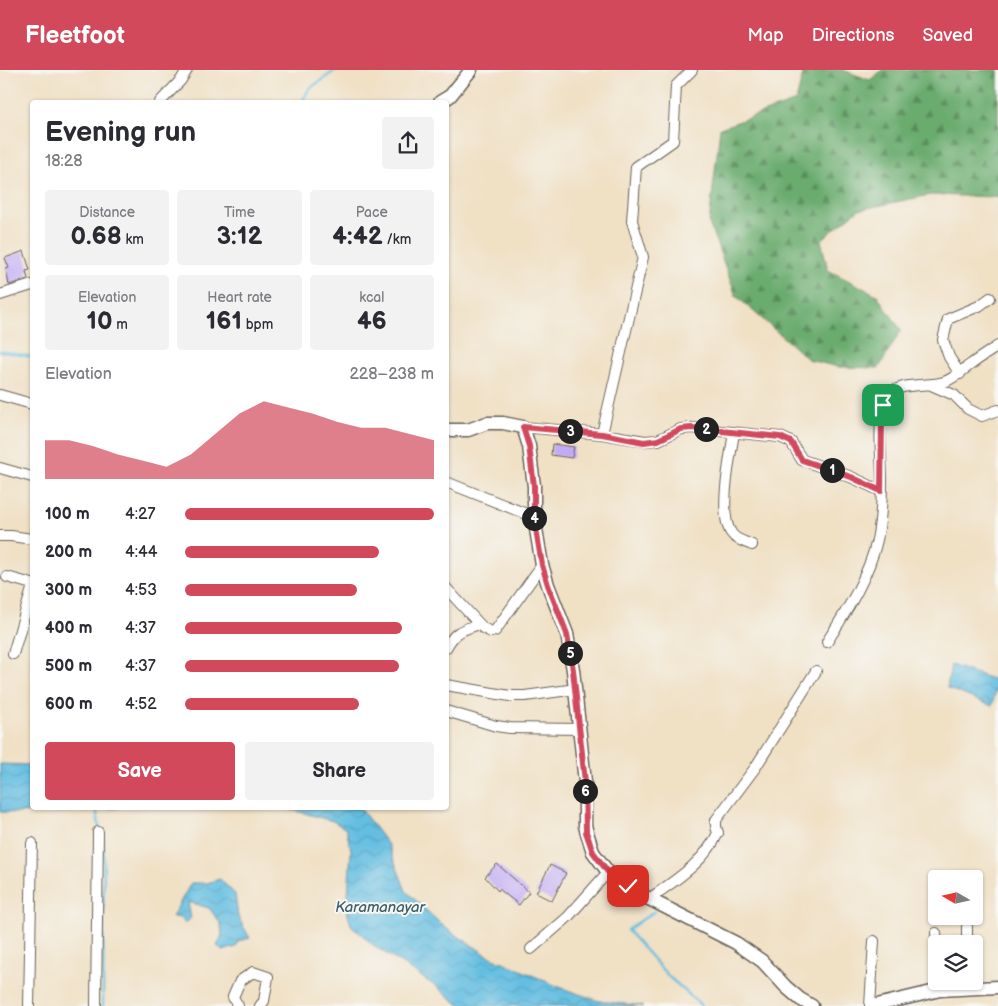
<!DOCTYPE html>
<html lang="en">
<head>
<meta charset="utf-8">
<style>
  :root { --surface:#fff; --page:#f2f2f3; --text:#2b2b33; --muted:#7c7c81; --accent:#d1495b }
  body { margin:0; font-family:"Balsamiq Sans",sans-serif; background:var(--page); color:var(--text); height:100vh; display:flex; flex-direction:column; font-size:19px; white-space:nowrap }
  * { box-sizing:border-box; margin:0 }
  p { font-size:16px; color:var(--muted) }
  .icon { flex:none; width:28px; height:28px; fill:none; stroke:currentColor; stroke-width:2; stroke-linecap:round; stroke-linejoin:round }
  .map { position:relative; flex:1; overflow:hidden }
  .drawer { position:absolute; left:30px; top:30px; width:419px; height:710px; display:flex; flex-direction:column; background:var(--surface); border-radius:5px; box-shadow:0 1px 4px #0004 }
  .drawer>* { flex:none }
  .needle { width:32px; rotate:279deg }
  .tools { position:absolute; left:928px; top:800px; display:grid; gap:10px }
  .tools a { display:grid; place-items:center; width:55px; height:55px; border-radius:5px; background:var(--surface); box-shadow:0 1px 4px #0004; font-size:25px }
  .pin { position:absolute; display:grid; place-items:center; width:42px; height:42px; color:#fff; margin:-21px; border-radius:10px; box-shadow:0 2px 8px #0006 }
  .km { position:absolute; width:25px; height:25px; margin:-12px; border-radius:50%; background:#222; color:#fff; font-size:14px; line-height:25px; text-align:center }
  .round { display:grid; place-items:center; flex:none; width:52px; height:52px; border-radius:5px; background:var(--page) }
  .overview { display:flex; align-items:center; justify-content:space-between; height:85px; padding:0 15px }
  h1 { font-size:28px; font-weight:600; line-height:38px }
  .figures { display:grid; grid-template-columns:repeat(3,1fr); gap:8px; height:85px; padding:5px 15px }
  .figures div { display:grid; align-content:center; border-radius:5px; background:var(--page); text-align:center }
  .figures b { font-size:25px; font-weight:600 }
  .figures small { font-size:14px; font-weight:400 }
  .figures p { font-size:14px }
  .chart { height:140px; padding:10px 15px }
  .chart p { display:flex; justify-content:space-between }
  .chart svg { width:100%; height:90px; margin-top:5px; fill:var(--accent); opacity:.7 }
  .cta { display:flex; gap:10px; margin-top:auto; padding:10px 15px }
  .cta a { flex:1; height:58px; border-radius:5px; background:var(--accent); color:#fff; font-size:20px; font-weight:600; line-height:58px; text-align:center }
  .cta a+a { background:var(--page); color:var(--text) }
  ul { padding:0 15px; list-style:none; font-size:16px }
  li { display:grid; grid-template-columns:80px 60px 1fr; align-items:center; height:38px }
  li i { height:12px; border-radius:6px; background:var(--accent) }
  header { display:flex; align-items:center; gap:30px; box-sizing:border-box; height:70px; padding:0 25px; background:var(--accent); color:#fff }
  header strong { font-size:24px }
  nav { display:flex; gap:28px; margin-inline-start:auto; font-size:18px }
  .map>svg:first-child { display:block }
  .forest { fill:url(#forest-firs); stroke:#446445 }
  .water { fill:url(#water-waves); stroke:#406d7e }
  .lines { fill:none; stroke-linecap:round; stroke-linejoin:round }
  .stream { stroke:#64bee1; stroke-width:2.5 }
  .building { fill:#c2abf4 }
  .minor-casing { stroke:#666157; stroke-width:12 }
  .major-casing { stroke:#666157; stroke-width:15 }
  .minor { stroke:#fff; stroke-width:10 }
  .major { stroke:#fff; stroke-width:12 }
  .route-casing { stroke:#fff; stroke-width:10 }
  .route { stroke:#d1495b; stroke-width:6 }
  .labels { text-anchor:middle; stroke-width:4; stroke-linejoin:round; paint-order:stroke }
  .water-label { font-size:15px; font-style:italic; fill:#395d6b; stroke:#f6f6f2 }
</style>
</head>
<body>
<header>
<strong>Fleetfoot</strong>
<nav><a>Map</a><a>Directions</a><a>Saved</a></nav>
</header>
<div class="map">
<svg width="998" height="936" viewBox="0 0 998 936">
  <defs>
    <pattern id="forest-firs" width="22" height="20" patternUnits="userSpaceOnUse" patternTransform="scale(1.25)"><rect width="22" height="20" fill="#6bac6e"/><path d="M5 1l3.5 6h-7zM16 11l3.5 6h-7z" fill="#578b5a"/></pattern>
    <pattern id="water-waves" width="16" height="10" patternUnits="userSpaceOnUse" patternTransform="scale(1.25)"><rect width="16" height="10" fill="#64bee1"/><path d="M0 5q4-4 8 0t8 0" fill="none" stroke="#56a3c0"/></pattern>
  </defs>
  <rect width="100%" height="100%" fill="#f6f6f2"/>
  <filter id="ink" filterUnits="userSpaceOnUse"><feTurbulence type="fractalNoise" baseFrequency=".02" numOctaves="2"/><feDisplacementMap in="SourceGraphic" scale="10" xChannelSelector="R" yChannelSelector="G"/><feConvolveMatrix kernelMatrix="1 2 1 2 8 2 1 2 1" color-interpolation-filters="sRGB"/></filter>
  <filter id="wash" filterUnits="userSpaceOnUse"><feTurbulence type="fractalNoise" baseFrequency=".0096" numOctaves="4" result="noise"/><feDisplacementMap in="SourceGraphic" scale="20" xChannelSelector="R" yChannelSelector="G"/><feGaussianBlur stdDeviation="1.12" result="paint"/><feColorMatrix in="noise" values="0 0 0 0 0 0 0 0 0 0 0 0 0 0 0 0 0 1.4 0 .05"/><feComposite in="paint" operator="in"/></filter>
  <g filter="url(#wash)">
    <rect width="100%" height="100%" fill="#f0e0c4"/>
    <path class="forest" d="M804,0H843L870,10L882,0H998V127L930,125L858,140L821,170L828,200L877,225L901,260L879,298L838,297L809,290L736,226L709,153L720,58L796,31Z"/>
    <path class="water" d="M951,595L998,611L992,636L947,618Z
      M0,694L32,695V738H118L18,743L0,742Z
      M285,738H360L388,775L406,821L444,857L487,885L559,917L599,931L643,936H461L437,917L373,875L351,855L347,841L351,780L346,759L333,751Z
      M220,809L235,824L238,847L250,868L239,871L236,877L223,881L217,876L222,865L221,854L209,838L188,832L191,848L185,854L181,848L172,847L191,813H207Z"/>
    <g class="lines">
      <path class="stream" d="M302,32L309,19L336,0
        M0,281L32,287
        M96,738L100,760
        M103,771L104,778L103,936
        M655,841L627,860L669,907L702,936"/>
    </g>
    <g id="blocks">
      <path class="building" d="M24,181L30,200L26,201L28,209L9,215L6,199L9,198L5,188Z
        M552,374L574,377L572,388L551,385Z
        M497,794L529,822L519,835L499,819L498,821L485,807Z
        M550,795L566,803L552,831L536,823Z"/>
    </g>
  </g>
  <g filter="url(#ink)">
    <use href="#blocks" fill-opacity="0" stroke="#666157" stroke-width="1"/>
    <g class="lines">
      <defs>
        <path id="minor" d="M160,32L181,10L187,0
          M0,225L32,215
          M960,304L949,287L943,270L948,249L979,236L990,228
          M931,315L954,325L968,339L982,346L998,340
          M0,325L32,334
          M523,357L602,364L645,371L658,370L681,359L692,358L780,367L791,372L802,390L851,407L881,421
          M734,362C731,385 717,446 732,464C736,470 746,472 752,475
          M602,364L643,187L632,151L636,97L673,71L676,16L692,0
          M0,398L32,407
          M446,412L534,447
          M0,466H11L32,469
          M7,507L32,514
          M446,518L483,558L491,562L495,561L542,495
          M827,572C847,540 868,508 877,470C881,450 882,430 882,410C882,386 875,342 890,324C900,312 929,317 944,312C955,308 961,301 970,295C979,288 989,282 998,276
          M446,578C455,561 462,560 479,554
          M13,584L32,519
          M446,615L510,626H525L576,619
          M446,641L496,656L510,658L580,659
          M649,829C674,811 705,792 718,763L716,757V750L755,698L816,601
          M967,857V874
          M936,863L937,874
          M531,879L568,847L608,802
          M29,936L32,773
          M96,936L98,762
          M238,936L233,927L240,911L253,902L268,907L264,931L260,936
          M870,936L874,871"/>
        <path id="major" d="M440,32L450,26L471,0
          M446,360H468L487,353H503L523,357L529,376L534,416V447L542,495L548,515L567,564L573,600L585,712V756L593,782L608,802L628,816L649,829L736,873L762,891L786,917L800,929L812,936
          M873,936L940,920L998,917"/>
      </defs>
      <use href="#minor" class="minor-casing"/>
      <use href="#major" class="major-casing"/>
      <use href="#minor" class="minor"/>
      <use href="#major" class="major"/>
    </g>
  </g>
  <g class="lines" filter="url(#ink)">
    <defs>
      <path id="route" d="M628,816L608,802L593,782L586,762L585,712L573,600L567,564L548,515L542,495L534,447V416L529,376L523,357L602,364L644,372L658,370L681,359L692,358L780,367L791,372L802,390L851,407L881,421L882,351L883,335"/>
    </defs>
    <use href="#route" class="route-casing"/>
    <use href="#route" class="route"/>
  </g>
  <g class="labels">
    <g class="water-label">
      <text x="380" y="842">Karamanayar</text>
    </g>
  </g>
</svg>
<div class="tools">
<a><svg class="needle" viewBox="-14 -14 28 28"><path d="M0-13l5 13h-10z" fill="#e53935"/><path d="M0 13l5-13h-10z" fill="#7c7c81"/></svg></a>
<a><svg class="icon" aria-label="layers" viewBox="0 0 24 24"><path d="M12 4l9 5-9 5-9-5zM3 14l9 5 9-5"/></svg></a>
</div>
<div class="pin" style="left:883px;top:335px;background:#1e9e55"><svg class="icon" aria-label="arrive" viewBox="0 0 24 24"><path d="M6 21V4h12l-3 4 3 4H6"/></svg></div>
<div class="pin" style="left:628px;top:816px;background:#d93025"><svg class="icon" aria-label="check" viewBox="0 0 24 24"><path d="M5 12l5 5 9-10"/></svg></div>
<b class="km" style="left:832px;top:400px">1</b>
<b class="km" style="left:706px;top:359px">2</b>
<b class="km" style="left:570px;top:361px">3</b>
<b class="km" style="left:534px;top:448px">4</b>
<b class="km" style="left:570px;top:583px">5</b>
<b class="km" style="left:585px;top:721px">6</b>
<section class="drawer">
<div class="overview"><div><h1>Evening run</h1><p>18:28</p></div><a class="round"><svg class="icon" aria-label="share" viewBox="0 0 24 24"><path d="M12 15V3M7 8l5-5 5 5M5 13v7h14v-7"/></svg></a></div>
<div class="figures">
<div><p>Distance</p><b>0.68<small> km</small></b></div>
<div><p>Time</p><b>3:12</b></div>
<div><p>Pace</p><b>4:42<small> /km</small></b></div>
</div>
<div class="figures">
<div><p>Elevation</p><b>10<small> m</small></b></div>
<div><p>Heart rate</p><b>161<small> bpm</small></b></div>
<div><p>kcal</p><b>46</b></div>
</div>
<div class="chart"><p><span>Elevation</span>228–238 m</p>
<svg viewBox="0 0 160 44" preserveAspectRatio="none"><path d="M0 44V25L10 25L20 28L30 32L40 35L50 38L60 32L70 22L80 12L90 6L100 9L110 12L120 16L130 19L140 19L150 22L160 25V44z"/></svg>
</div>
<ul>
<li><b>100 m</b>4:27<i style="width:100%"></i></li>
<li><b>200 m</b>4:44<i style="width:78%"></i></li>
<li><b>300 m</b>4:53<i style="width:69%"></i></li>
<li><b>400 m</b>4:37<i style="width:87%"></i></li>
<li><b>500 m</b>4:37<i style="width:86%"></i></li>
<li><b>600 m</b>4:52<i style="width:70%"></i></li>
</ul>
<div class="cta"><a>Save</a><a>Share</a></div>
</section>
</div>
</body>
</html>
